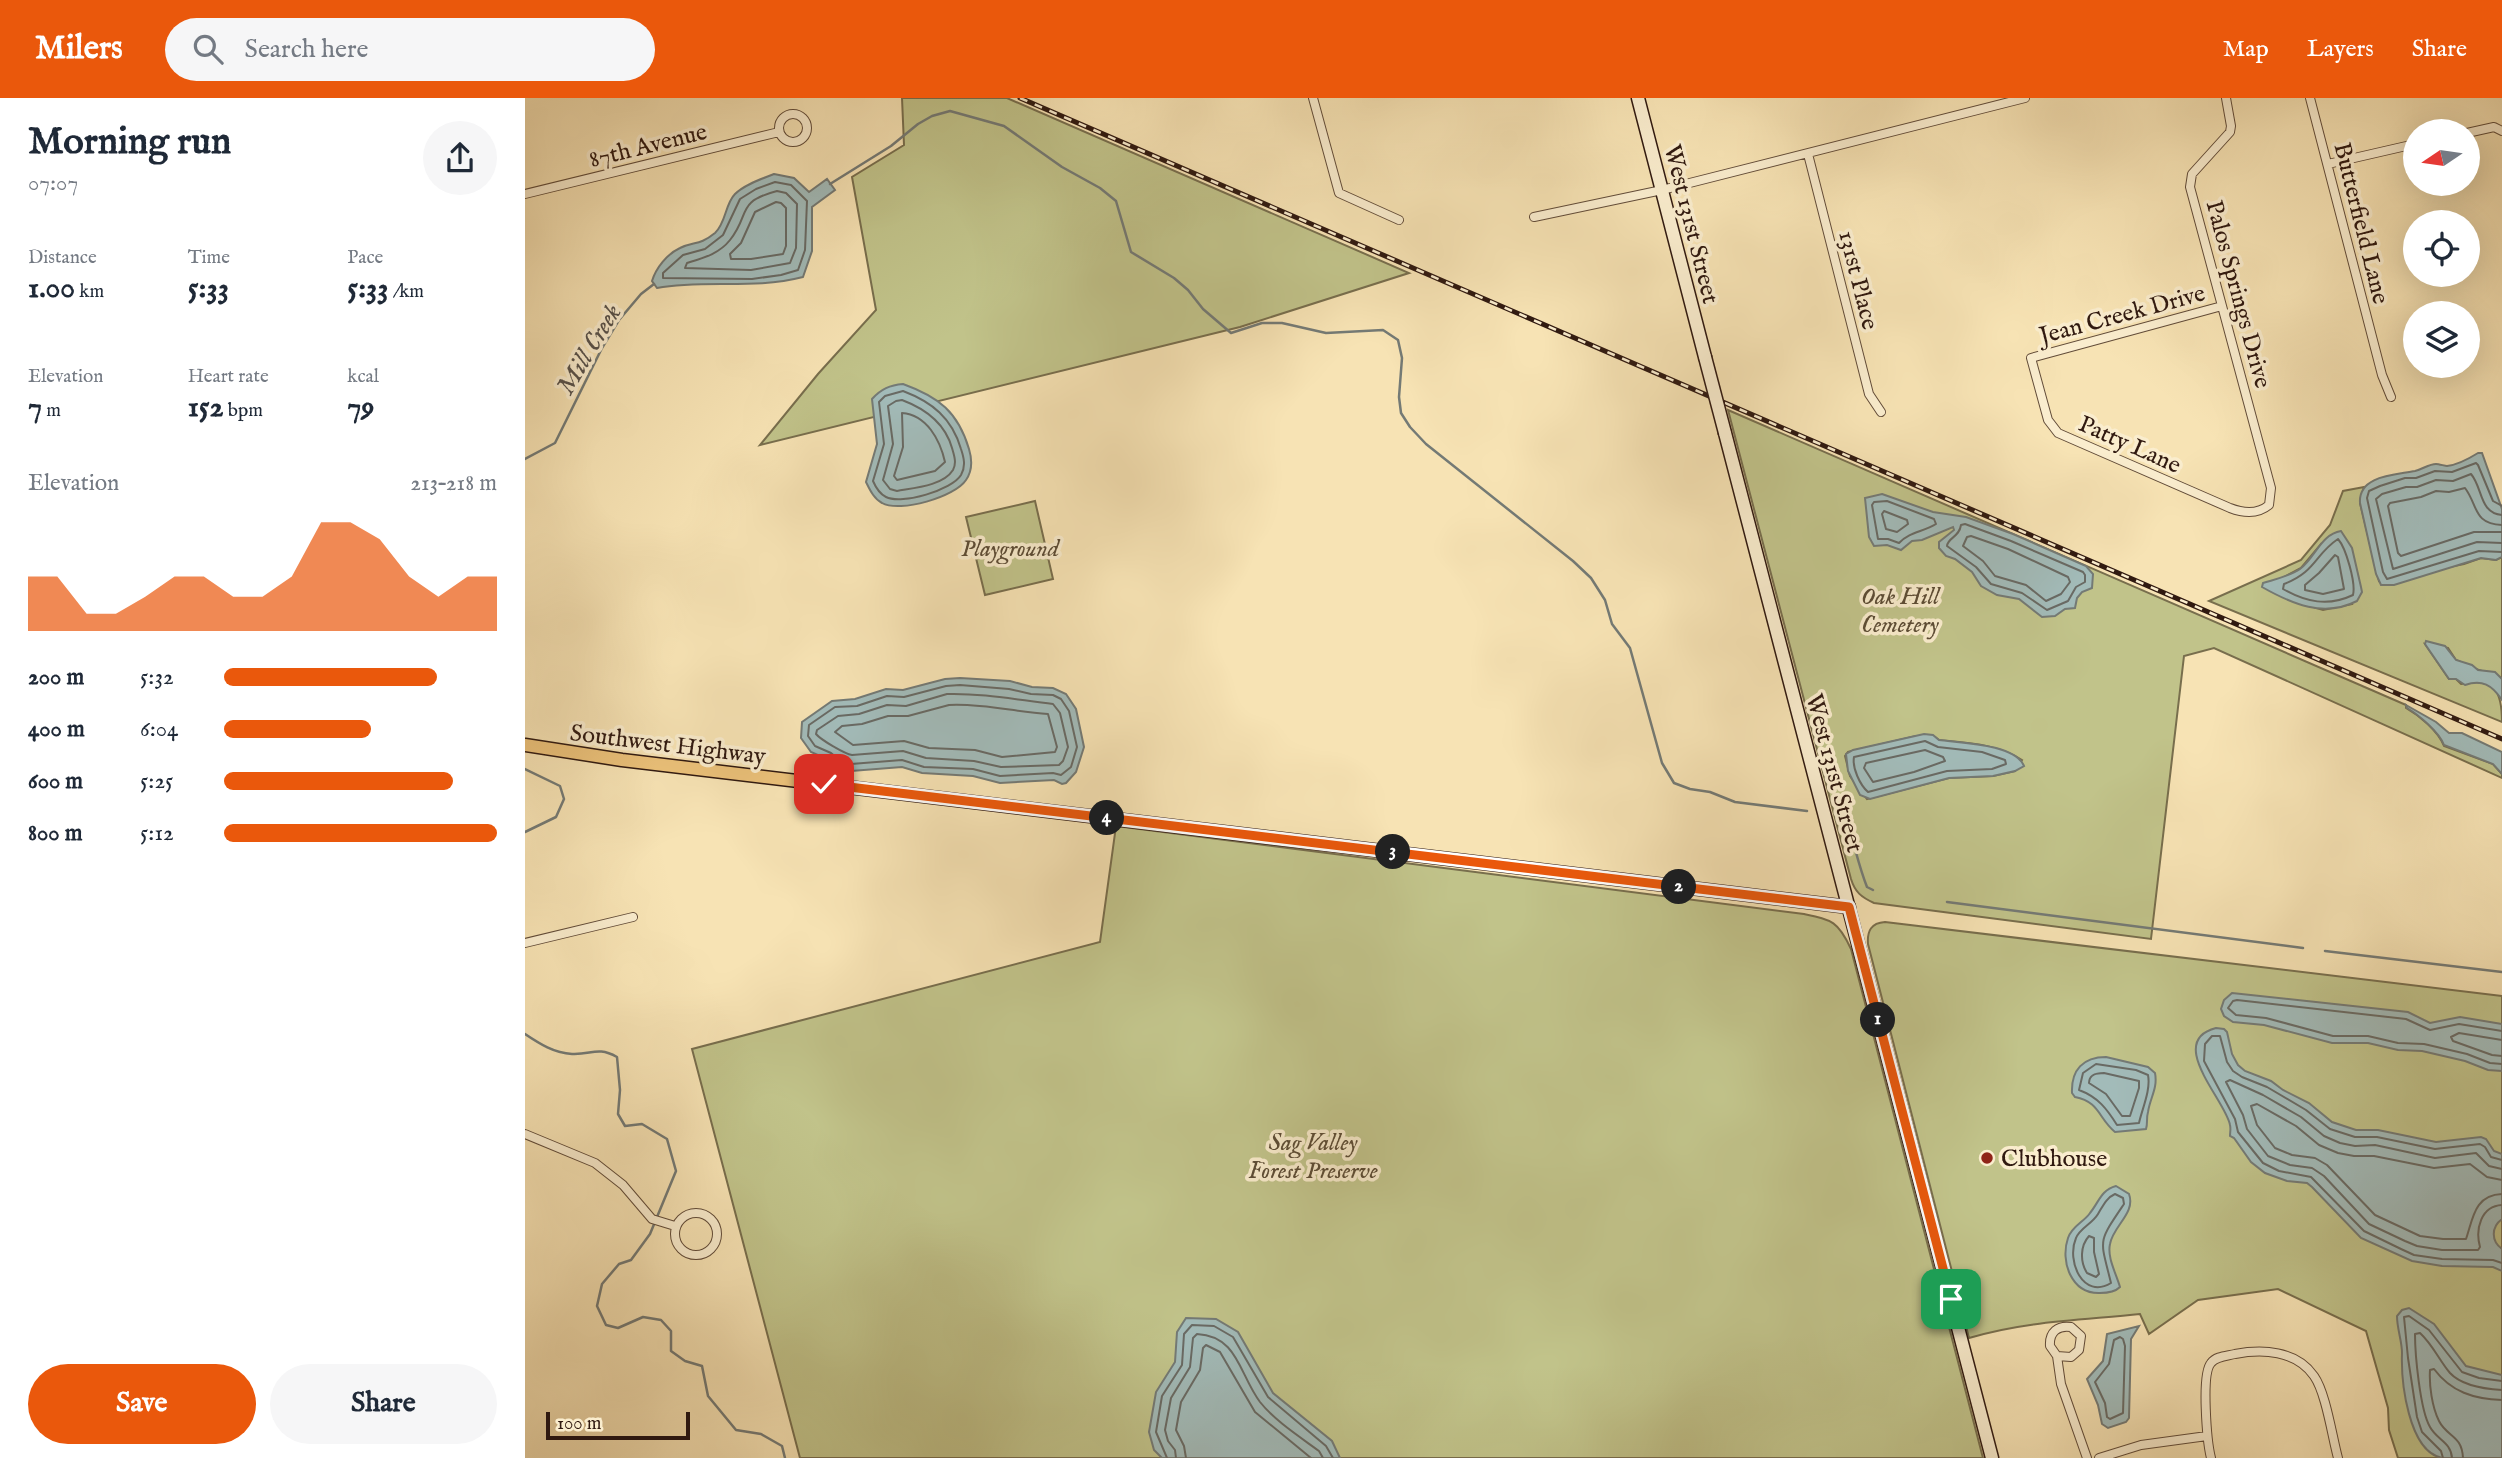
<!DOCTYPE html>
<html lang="en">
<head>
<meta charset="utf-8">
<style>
  :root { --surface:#fff; --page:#f6f6f7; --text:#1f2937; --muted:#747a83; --accent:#ea580c }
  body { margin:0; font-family:"IM FELL English",serif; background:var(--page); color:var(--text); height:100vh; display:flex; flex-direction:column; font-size:26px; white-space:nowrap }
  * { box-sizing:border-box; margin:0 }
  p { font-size:23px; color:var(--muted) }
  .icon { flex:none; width:38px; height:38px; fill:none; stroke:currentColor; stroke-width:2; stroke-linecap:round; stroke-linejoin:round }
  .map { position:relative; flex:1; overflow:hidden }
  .drawer { display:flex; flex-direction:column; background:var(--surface); width:525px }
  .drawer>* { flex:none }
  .needle { width:46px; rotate:257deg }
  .tools { position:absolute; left:1878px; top:21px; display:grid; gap:14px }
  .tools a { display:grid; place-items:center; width:77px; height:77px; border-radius:50%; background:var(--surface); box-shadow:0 7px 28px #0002; font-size:35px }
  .scale { position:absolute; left:21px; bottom:18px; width:144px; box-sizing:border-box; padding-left:7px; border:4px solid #301910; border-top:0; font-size:19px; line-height:24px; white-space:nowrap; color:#301910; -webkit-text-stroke:5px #faedce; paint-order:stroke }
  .pin { position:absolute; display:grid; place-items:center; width:60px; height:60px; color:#fff; margin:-30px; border-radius:14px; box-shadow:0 4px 10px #0006 }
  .km { position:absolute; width:35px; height:35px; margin:-18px; border-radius:50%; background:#222; color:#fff; font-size:19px; line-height:35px; text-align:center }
  .round { display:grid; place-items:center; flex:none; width:74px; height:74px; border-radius:37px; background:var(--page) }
  .headline { display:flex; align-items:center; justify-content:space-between; height:119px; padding:0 28px }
  h1 { font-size:38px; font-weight:700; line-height:52px }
  .stats { display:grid; grid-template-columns:repeat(3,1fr); gap:10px; height:119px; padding:7px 28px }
  .stats div { display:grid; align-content:center }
  .stats b { font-size:30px; font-weight:700 }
  .stats small { font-size:19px; font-weight:400 }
  .stats p { font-size:19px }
  .chart { height:196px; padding:14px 28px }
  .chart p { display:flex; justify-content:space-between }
  .chart svg { width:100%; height:126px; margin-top:7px; fill:var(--accent); opacity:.7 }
  .primary-button { display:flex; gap:14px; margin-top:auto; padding:14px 28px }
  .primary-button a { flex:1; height:80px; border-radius:42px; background:var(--accent); color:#fff; font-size:28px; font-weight:700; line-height:80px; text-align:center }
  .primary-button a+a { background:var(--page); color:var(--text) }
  ul { padding:0 28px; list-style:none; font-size:23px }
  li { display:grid; grid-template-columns:112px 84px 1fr; align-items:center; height:52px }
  li i { height:18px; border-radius:9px; background:var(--accent) }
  header { display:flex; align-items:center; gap:42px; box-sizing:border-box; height:98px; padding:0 35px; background:var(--accent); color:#fff }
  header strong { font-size:33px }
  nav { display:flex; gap:38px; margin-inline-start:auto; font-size:24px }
  .search { width:490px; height:63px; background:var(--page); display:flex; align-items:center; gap:18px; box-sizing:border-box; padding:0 24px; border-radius:38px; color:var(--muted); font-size:26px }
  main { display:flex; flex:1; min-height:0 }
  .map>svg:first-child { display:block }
  .green { fill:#c1c38a; stroke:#786e4d; stroke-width:2; fill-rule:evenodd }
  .water { fill:#a2bbb9; stroke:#747a75; stroke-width:2 }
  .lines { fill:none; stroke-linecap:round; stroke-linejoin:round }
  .shore { stroke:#696a64; stroke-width:2 }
  .stream { stroke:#747a75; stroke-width:2.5 }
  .street-casing { stroke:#624c39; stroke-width:10 }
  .secondary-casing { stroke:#301910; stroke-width:15 }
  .primary-casing { stroke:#301910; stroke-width:15 }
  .street { stroke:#faedce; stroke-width:8 }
  .secondary { stroke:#faedce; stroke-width:12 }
  .primary { stroke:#ecc27a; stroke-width:12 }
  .rail-casing { stroke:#301910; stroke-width:5 }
  .rail { stroke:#faedce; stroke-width:2.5; stroke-dasharray:8; stroke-linecap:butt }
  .secondary-bridge-casing { stroke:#301910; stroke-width:15; stroke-linecap:butt }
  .secondary-bridge { stroke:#faedce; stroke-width:12 }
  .route-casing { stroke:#fff; stroke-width:14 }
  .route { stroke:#ea580c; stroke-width:9 }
  .poi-dot { fill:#8f2418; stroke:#faedce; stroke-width:2.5 }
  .labels { text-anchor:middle; stroke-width:7; stroke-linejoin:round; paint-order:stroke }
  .street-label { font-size:24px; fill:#301910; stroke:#faedce }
  .park-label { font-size:24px; font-style:italic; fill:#5c4c35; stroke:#faedce }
  .poi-label { font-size:24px; fill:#301910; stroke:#faedce; text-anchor:start }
  .water-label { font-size:26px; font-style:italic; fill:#58524b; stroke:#faedce }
</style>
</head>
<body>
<header>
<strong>Milers</strong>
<div class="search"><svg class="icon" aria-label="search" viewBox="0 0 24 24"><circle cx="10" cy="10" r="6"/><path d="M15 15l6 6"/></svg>Search here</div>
<nav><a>Map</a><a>Layers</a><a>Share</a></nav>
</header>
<main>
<section class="drawer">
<div class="headline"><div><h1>Morning run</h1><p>07:07</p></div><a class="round"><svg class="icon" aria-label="share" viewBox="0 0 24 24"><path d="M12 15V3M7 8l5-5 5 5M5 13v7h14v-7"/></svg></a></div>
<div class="stats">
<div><p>Distance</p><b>1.00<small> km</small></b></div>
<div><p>Time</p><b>5:33</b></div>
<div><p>Pace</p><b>5:33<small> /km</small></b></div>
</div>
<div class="stats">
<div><p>Elevation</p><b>7<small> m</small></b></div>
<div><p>Heart rate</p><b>152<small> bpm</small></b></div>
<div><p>kcal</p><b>79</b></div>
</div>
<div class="chart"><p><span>Elevation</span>213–218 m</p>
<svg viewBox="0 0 160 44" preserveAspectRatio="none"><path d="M0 44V25L10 25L20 38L30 38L40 32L50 25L60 25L70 32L80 32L90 25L100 6L110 6L120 12L130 25L140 32L150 25L160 25V44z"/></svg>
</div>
<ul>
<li><b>200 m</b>5:32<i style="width:78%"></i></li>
<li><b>400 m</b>6:04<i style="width:54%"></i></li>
<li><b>600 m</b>5:25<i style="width:84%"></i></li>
<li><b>800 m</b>5:12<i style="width:100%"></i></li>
</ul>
<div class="primary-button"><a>Save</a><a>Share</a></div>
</section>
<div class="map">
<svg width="1977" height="1360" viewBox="0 0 1977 1360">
  <rect width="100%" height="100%" fill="#f7e3b4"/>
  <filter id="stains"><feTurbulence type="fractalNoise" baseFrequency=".00286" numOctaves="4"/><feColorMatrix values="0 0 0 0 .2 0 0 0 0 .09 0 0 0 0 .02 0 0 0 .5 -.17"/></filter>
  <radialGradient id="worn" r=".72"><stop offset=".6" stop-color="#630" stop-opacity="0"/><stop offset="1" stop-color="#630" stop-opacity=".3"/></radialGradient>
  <path class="green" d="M377,0H482L884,175L715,229L235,347L293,276L351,212L327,79L379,47Z
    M1203,312L1881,607V610C1895,618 1913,633 1919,648L1968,666L1977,676V680L1689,550L1659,558L1626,841L1349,805C1336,799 1330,794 1326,781ZM1391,638L1410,639L1414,642C1443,645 1473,646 1497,662L1490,673L1468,678L1424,680L1342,701L1325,678L1320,658L1323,654Z
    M1839,389L1835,405L1854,483L1939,466L1956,460L1971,462L1977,459V581C1969,574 1963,576 1954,572C1946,570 1939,565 1931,562L1923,550L1900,546L1924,581H1931L1936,586C1970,579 1977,593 1977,624L1684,503L1776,462L1805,427L1818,393ZM1796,446L1827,506L1798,512L1762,501L1759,479L1776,470Z
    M510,403L528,481L460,497L441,419Z
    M591,728L1279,816C1307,822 1313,823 1326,851L1458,1360H275L167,951L575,844Z
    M1360,824L1977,898V1360H1873L1864,1332L1863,1310L1841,1233L1753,1191L1673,1202L1624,1236L1615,1216C1558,1222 1500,1223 1444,1240L1343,846C1342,833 1346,825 1360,824Z"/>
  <path class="water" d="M249,76L269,80L284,94L302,81L310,92L287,109V153L278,179C227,192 182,181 132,190L127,183C131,170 142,156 155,150C169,143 174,148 190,135C201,125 200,106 210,96C220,86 237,81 249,76Z
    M378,286C414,299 433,314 444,351C447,361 448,372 441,382C430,399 375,415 357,405C349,401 345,392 341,384L352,346L347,301C356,291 365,287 378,286Z
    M1953,355H1957L1977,411V459L1971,462L1956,460L1869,487H1856L1851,476L1835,405C1833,377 1871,377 1890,373C1898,371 1904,366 1911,366C1914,366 1920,368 1922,368C1932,367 1945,360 1953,355Z
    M1357,396L1408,414L1441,419L1488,436L1561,468L1568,476L1567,490L1557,494L1552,500L1550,510L1540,511L1530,518L1517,519L1494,501L1472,497L1456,488L1447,474L1430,461L1421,458L1414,450V444L1429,432L1428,429L1397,442L1387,443L1376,452L1362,447L1349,448L1344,439L1340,400Z
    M1816,433L1827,450L1836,489L1837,494L1832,503C1799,520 1767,506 1737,489L1738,485C1751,481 1765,478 1775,471C1790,460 1796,436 1816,433Z
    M1901,543L1920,548L1931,562L1947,567L1953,572L1970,574L1977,581V602C1967,587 1957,581 1940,587L1931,581H1924L1900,546Z
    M435,580L485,583L507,589L528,590L541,596L551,611L559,649L551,674L541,685L537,686L529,682L475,685L448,678L397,675L377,669L326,673L315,671L302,661L286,654L276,640L277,624L307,603L330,601L361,591L378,592L420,581Z
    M1881,607L1911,624L1924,635H1937L1977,654V676L1968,666L1919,647C1914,634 1894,617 1882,610Z
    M1399,636L1408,637L1414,642C1436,645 1490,646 1499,668L1490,673L1468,678L1424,680L1345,701L1335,697L1323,673L1321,656L1328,652Z
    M1707,895L1883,914L1905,925L1935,919L1977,926V973L1963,972L1940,963L1897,953L1873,952L1843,945H1807L1739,927L1708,924L1699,918L1696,911L1699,902Z
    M1691,930L1699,931L1702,934L1707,956L1713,967L1720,973L1746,983L1758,992L1784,1005L1807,1024L1831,1032H1853L1911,1044L1956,1039L1961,1041L1969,1053L1977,1056V1121C1966,1129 1966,1143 1977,1151V1173L1968,1169L1917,1168L1887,1163L1836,1140L1787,1089L1782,1085L1762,1083L1740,1075L1726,1064L1709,1040L1705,1038C1705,1034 1706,1031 1705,1027C1701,1003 1640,943 1691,930Z
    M1581,959L1623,969L1630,975C1633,990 1625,1000 1623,1014C1621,1021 1623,1025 1621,1031L1590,1034C1573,1020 1575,1004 1550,999L1547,995C1546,972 1558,959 1581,959Z
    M1591,1088L1604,1096C1611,1115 1588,1128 1585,1146C1582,1160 1591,1175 1595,1189C1590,1194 1583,1195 1575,1195C1546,1196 1535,1163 1543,1140C1547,1128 1559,1124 1565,1115C1574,1104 1576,1092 1591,1088Z
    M1884,1210L1909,1226L1941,1268L1977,1277V1360C1958,1360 1935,1360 1917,1360C1883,1353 1876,1283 1877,1255C1877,1243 1872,1231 1872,1218L1877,1212Z
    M661,1220L691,1221L713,1234L748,1295L807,1343L815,1360H637L629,1352L624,1334L631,1294L650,1264L652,1234Z
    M1614,1228L1606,1241L1604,1320L1601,1324L1583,1330L1577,1326L1573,1307L1562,1281L1578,1263L1582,1236Z"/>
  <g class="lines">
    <path class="shore" d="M250,84L266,87L282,103L280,152L273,172L256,177L227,181L138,180V175L158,157L180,151L198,137L215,101L231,91Z
      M252,93L261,95L272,106L271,150L265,165L226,172L160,170L162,165C178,160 194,156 205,142C226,116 210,104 252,93Z
      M251,104L256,105L261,110V148L258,156L226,161H206L205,156L216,145L230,114Z
      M378,293C407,304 427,320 436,351C439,360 441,368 436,377C427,392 377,407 361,399C355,396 351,390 348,383L359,346L354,304L360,298Z
      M377,302C401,311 420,325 427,350C429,357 432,365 428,372C418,388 388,390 372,393L365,391L358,382L368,346L363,308L371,303Z
      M377,315C402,317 415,342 420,364L410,373L372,382L369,378L378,349Z
      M1362,403L1409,421L1411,426C1398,434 1384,434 1374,445L1363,441H1353L1347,407L1349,404Z
      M1977,408L1968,403L1953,367L1951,365L1927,374L1910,373L1891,380H1880L1855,388L1844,393L1842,400L1858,474L1862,481L1954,453L1977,454
      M1359,413L1382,422L1383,426L1372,434L1361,431L1357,416Z
      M1977,417C1954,415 1958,390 1946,376L1928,383L1911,382L1892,389H1881L1857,396L1851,401L1868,471L1952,444L1977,445
      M1440,426L1486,443L1558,474L1560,477V484L1551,489L1543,503L1522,512L1497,495L1466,486L1451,469L1422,448C1423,439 1434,440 1436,427Z
      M1977,427C1948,426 1953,407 1940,390L1924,394L1911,393L1896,399L1865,405L1863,408L1873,455L1876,458L1949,434H1977
      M1446,438L1483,451L1543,479L1545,484L1536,496L1521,503L1501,487L1470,478L1458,463L1438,448L1442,439Z
      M1813,441C1821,450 1831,485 1828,497C1803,509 1781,504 1758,491L1759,486C1791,474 1790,456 1813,441Z
      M1810,457L1813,459L1819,491L1798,496L1780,492V487L1794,475Z
      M435,587L484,591L506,596L528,597L536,601L544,613L552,649L546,669L536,677L528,675L475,678L448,671L399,669L377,662L326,666L317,664L306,655L290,648L283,638L284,627L310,609L332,608L362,598L379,599L421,588Z
      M422,596C457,595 493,602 528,606L535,615L543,649L538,663L534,667L476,669L449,663L401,660L378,653L327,657C320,656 296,642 291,636L292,632L313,618L334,616L362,607L381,608Z
      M424,607C457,605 490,614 523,616L532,649L530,654L477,659L450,652L404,650L379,643L328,647L310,634L317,628L337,626L363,618H383Z
      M1400,643L1413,649L1457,654L1480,662L1481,666L1467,671L1422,673L1343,694C1335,687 1327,670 1329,659Z
      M1400,652L1418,659L1420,663L1389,674L1348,684L1339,670L1341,665Z
      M1977,933L1934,926L1905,932L1881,921L1712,902L1708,903L1703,910L1711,917L1741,920L1808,938H1843L1873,945L1899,946L1942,956L1965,965L1977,966
      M1977,942L1934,935L1926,939L1928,943L1967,957L1977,958
      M1571,966L1611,972L1623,977C1626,992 1617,1011 1614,1025L1592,1027C1582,1011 1573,999 1554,992L1558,975Z
      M1579,975L1614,983V990L1605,1018H1597L1581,996L1564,985C1564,976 1572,975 1579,975Z
      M1977,1062L1966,1059L1960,1049L1955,1046L1910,1051L1852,1039H1830L1805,1031L1781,1012L1742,989L1717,979L1708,973L1702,964L1695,938H1687L1680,946L1679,963L1710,1021L1713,1034L1738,1065L1754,1073L1786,1079L1839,1133L1876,1151L1889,1157L1917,1161L1968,1162L1977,1165
      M1977,1071L1964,1068L1951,1055L1910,1060L1850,1047L1830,1048L1815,1045L1799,1038L1776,1019L1738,997L1705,982L1701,984L1718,1017L1722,1031L1743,1058L1765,1067L1787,1070L1799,1078L1844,1126L1880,1143L1892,1148L1917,1152H1953L1955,1149C1950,1131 1956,1108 1977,1107
      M1977,1082L1962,1079L1945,1066L1909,1070L1849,1058H1829L1813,1055L1794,1047L1771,1028L1732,1006L1726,1008L1732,1027L1750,1050L1767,1057L1790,1060L1802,1067L1850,1117L1895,1138L1918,1141H1941C1948,1121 1949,1097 1977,1096
      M1590,1096L1598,1100L1599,1106C1572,1146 1575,1140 1586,1185C1558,1202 1541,1163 1551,1140C1555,1130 1567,1126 1573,1116C1578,1108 1581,1100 1590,1096Z
      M1564,1138L1569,1140V1154L1574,1176L1571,1179L1562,1175C1555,1164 1555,1148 1564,1138Z
      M1595,1239L1598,1241L1600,1248L1598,1315L1585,1321L1582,1319L1580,1305L1570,1284L1584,1266L1589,1242Z
      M642,1360L631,1334L637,1298L657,1267L659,1236L667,1227L689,1228L708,1239L743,1299L801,1348L808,1360
      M651,1360L650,1352L643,1343L640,1332L646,1300L665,1269L668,1240L672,1236C713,1238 714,1276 735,1304C750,1323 775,1339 794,1353L798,1360
      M661,1360L659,1348L651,1332L656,1304L675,1272L678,1250L681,1247L695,1254L730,1314L786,1360
      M1918,1360L1916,1353L1897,1334L1892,1319L1883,1260L1879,1219L1884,1218L1904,1232L1937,1274L1954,1280L1977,1283
      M1927,1360C1926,1344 1912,1342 1905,1329C1895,1312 1890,1256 1890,1236L1895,1235C1908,1247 1914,1262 1925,1275C1937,1288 1960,1291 1977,1292
      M1938,1360C1937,1337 1922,1339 1914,1323C1907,1309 1904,1287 1905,1272L1909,1271C1926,1294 1949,1301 1977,1302"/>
    <path class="stream" d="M305,86L366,48L393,26L407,18L425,13L479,28L537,69L575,90L591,103L606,154L649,180L663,192L678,211L706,235L737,225H757L801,235L858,232L873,242L877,260L874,299L876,315L885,329L901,346L1048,463L1066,480L1080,502L1087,526L1105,550L1137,665L1149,685L1165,691L1185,694L1210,704L1282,713
      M0,361L30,345L77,250L94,222L116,196L129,186
      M0,671L35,688L39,701L31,719L0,734
      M1313,710L1318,713C1328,738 1332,764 1342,789L1348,792
      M1422,804L1778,850
      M1800,853L1977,874
      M0,936C15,946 29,955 47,956C67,957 72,948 92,959L95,992L93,1016L100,1028L117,1026L142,1041L151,1073L125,1136L106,1162L94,1166L77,1186L72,1208L81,1227L93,1230L118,1219L136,1222L146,1233V1253L160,1263L177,1268L183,1298L211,1332L236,1336L257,1348L260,1360"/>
    <defs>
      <path id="street" d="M788,0L814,95L874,122
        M1785,0L1857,277L1866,299
        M254 30a14 14 0 1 1 28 0a14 14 0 1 1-28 0Z
        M1942,35L1969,29L1977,33
        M1283,56L1344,296L1356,314
        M1803,66L1890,46
        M0,96L254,34
        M1009,119L1137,92L1500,0
        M1697,208L1506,260L1523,322L1533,335L1705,410C1718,415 1732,417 1744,407L1746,390L1665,89L1667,76L1705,34L1706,28L1701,0
        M0,845L108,819
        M0,1036L70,1065L98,1087L127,1121L150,1128
        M150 1136a21 21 0 1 1 42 0a21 21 0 1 1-42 0Z
        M1532,1258L1546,1259L1554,1252L1556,1238L1546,1229C1533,1227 1524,1234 1525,1248L1532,1258L1536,1286L1562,1360
        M1574,1360L1616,1347L1682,1338
        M1686,1360C1682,1344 1676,1276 1686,1265C1691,1258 1702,1258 1710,1256C1737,1251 1771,1252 1789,1278C1801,1295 1807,1338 1813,1360"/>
      <path id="secondary" d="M1113,0L1180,259
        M1200,335L1467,1360"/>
      <path id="primary" d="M0,647L97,662L1324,809"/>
    </defs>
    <use href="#street" class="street-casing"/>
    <use href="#secondary" class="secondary-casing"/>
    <use href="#primary" class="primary-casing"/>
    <use href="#street" class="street"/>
    <use href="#secondary" class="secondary"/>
    <use href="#primary" class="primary"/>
    <defs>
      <path id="rail" d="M495,0L1977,641"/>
    </defs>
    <use href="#rail" class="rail-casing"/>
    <use href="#rail" class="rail"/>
    <defs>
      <path id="secondary-bridge" d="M1180,259L1200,335"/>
    </defs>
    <use href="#secondary-bridge" class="secondary-bridge-casing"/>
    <use href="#secondary-bridge" class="secondary-bridge"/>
  </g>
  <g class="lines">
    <defs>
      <path id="route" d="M299,686L1324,809L1426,1201"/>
    </defs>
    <use href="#route" class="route-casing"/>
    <use href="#route" class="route"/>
  </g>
  <circle class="poi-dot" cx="1462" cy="1060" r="7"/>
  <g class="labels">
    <g class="street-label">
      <text transform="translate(123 47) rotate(-14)" y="8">87th Avenue</text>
      <text transform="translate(1837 125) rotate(76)" y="8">Butterfield Lane</text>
      <text transform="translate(1167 126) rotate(76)" y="8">West 131st Street</text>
      <text transform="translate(1334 182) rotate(76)" y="8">131st Place</text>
      <text transform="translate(1714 196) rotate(75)" y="8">Palos Springs Drive</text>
      <text transform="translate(1597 216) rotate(-15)" y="8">Jean Creek Drive</text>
      <text transform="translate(1605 346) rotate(24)" y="8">Patty Lane</text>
      <text transform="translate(143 646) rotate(7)" y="8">Southwest Highway</text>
      <text transform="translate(1310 675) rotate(75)" y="8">West 131st Street</text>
    </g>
    <g class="park-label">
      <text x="485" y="458">Playground</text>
      <text x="1375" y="506">Oak Hill<tspan x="1375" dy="28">Cemetery</tspan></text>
      <text x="788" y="1052">Sag Valley<tspan x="788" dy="28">Forest Preserve</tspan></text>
    </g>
    <g class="poi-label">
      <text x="1476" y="1068">Clubhouse</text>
    </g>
    <g class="water-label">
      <text transform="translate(63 251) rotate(-59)" y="9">Mill Creek</text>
    </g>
  </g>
  <rect width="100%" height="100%" filter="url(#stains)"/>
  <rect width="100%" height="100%" fill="url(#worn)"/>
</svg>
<div class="tools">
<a><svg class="needle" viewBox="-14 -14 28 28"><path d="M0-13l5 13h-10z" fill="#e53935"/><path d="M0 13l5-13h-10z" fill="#747a83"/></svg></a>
<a><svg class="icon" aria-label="locate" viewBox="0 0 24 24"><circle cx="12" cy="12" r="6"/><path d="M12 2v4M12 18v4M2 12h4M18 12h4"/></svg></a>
<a><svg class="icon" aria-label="layers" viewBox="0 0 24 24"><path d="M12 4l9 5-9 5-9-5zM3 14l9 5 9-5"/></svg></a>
</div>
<div class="scale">100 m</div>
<div class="pin" style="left:1426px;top:1201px;background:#1e9e55"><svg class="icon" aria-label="arrive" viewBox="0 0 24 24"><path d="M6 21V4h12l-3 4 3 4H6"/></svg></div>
<div class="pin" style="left:299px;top:686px;background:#d93025"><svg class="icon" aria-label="check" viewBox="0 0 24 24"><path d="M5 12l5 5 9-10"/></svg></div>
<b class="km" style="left:1353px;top:922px">1</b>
<b class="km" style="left:1154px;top:789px">2</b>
<b class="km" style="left:868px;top:754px">3</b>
<b class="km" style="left:582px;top:720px">4</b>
</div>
</main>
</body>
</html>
